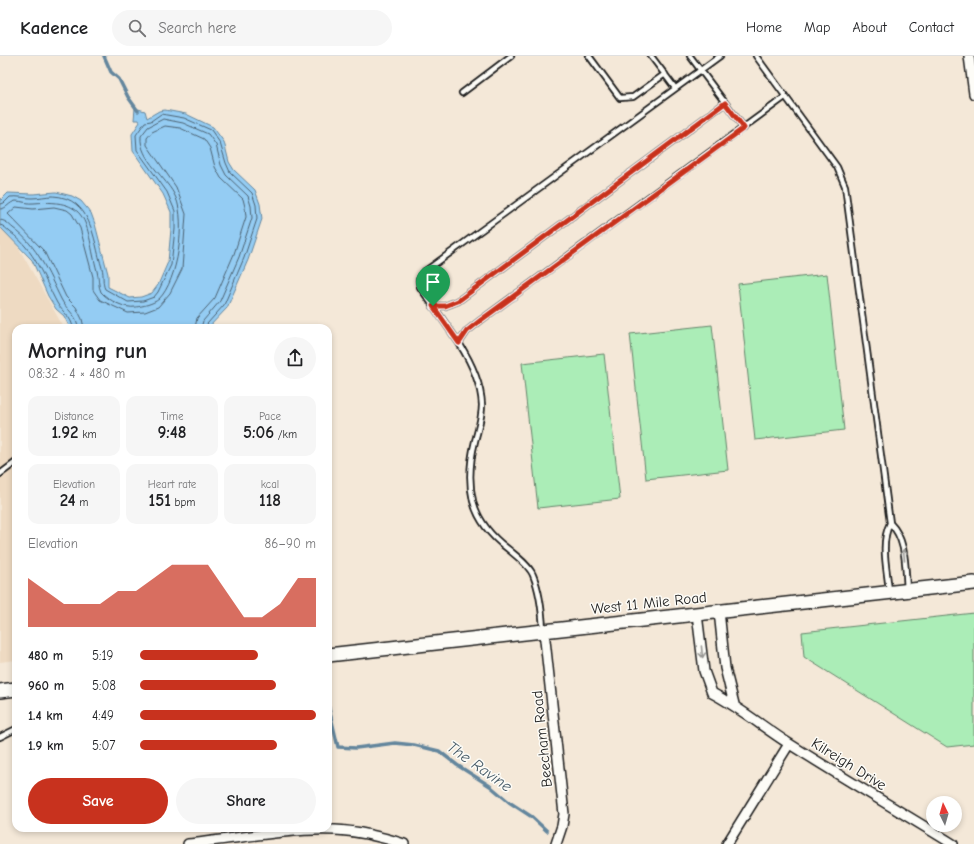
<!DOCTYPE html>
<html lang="en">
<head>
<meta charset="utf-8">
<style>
  :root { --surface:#fff; --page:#f6f6f6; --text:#202124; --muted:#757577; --line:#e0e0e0; --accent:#c8321e }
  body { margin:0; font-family:"Comic Neue",sans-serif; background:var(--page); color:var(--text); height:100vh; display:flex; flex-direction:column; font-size:15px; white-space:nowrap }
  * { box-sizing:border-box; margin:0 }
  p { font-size:13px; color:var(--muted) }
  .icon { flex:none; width:22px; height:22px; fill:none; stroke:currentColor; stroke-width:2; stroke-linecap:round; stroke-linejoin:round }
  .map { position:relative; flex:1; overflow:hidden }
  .panel { position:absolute; left:12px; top:268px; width:320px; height:508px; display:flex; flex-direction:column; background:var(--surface); border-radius:12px; box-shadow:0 2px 6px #0003 }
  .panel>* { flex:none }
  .needle { width:26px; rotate:355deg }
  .controls { position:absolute; left:926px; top:740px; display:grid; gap:8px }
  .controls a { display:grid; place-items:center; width:36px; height:36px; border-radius:50%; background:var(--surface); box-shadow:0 2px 6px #0003; font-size:20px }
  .pin { position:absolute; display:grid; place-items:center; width:34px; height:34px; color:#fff; margin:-41px -17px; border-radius:50% 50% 50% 0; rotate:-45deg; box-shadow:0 0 4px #0007 }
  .pin .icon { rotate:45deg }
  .round { display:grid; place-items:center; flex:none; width:42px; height:42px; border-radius:21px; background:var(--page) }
  .summary { display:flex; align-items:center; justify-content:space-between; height:68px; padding:0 16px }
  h1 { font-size:22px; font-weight:600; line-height:30px }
  .metrics { display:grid; grid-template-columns:repeat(3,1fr); gap:6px; height:68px; padding:4px 16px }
  .metrics div { display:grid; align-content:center; border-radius:10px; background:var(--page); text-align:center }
  .metrics b { font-size:17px; font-weight:600 }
  .metrics small { font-size:11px; font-weight:400 }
  .metrics p { font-size:11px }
  .chart { height:112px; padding:8px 16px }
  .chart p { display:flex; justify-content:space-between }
  .chart svg { width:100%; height:72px; margin-top:4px; fill:var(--accent); opacity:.7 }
  .primary-button { display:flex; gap:8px; margin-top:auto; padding:8px 16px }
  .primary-button a { flex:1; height:46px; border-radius:24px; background:var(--accent); color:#fff; font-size:16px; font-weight:600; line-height:46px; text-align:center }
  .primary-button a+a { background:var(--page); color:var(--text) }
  ul { padding:0 16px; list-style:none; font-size:13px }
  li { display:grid; grid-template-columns:64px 48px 1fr; align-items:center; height:30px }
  li i { height:10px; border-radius:5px; background:var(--accent) }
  header { display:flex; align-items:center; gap:24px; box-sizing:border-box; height:56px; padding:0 20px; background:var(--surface); border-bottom:1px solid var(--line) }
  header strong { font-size:19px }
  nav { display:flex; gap:22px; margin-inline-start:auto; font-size:14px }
  .search { width:280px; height:36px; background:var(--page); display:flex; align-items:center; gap:10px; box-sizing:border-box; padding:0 14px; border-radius:22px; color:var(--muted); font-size:15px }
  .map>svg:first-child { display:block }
  .built { fill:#eedac2 }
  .green { fill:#abedb7; stroke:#64846a }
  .water { fill:#94ccf3; stroke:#64869d }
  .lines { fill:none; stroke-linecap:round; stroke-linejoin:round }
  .shore { stroke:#4c6272; stroke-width:1 }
  .stream { stroke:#64869d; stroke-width:3.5 }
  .lane-casing { stroke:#1c1c1c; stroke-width:8 }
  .street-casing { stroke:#1c1c1c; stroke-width:12 }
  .secondary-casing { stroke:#1c1c1c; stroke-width:16 }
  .lane { stroke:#fdfcf7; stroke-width:4.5 }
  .street { stroke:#fdfcf7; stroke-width:9 }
  .secondary { stroke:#fdfcf7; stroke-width:13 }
  .oneway { stroke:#989794 }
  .route-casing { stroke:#fff; stroke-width:8 }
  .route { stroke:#c8321e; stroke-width:5 }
  .labels { text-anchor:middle; stroke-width:3; stroke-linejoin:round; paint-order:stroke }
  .street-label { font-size:15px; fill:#1c1c1c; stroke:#fdfcf7 }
  .water-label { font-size:16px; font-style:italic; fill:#465a67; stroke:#fdfcf7 }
</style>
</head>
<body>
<header>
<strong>Kadence</strong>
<div class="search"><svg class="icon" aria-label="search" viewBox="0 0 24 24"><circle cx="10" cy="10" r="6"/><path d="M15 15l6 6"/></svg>Search here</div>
<nav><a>Home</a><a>Map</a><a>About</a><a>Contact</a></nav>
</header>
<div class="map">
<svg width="974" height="788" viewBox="0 0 974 788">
  <rect width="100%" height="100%" fill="#f4e8d8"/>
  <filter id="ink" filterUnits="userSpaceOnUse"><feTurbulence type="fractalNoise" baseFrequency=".025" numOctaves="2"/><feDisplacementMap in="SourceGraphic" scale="8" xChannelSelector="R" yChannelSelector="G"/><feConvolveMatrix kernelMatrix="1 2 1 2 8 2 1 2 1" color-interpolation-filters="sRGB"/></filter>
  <g filter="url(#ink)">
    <path class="built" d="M0,159L64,272H16V604L0,606Z"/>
    <path class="green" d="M827,218L844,374L755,384L738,228Z
      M712,269L728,414L646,423L630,278Z
      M604,298L620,443L538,452L522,307Z
      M974,557V688L947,691L804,601L802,576Z"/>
    <path class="water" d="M135,52L145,55L147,62L159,55L165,54L186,58L213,71L224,86L229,106L234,114L255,134L260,148L262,163L248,204L227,252L208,272H70L64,260L56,253L48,240L32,204L0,171V142L1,144L8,137L33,138L56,136L72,140L81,145L91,157L95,168L108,218V231L130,242L141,241L152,237L158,229L168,206L171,173V156L163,138L133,95L132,78L140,66L139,64H134Z"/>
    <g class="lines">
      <path class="shore" d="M0,148L4,147L10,141C18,140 24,142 32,142C39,142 46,140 53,140C92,142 93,183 102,212C104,219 102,227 105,233L128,246L143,245L154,241L158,236L171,209L175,173V155L167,136L137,94L136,79L145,66L151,65L161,58L184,62L211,74L220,87L226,107L230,116L252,137L256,149L257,163L244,202L224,249L207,268L206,272
        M0,153C7,153 9,146 16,145C22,145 28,148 34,147C92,142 85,170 97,215C99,222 98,230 101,236C108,244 125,253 136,251C143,250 153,248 159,243C178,224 186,166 176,142C167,121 139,104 141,80L148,71L163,63L183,67L208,78L216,89L221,109L226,119L248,140L251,150L252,162L239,201L220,245L203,265L201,272
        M0,164C7,165 8,168 13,172C38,190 48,217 61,243C66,254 78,259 78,272
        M0,169C5,170 6,173 10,176C35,194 43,221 57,247C62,256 72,261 73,272
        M84,272L82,263L76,251L66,241L44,195L8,158L16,151L33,153L54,151L67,154L72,158L80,172L93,221V234L100,244L128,257L145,256L158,251L170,237L182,213L186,158L176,131L147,89V82L152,76L165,70L180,72L204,83L210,92L215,111L221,122L243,143L245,151L246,161L234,198L215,242L197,262L195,272"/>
      <path class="stream" d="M104,0L111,16L119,23L128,41L138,55
        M328,649L338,691L356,692L395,687L414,689L439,695L457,709L490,730L509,746L532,761L547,775"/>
      <defs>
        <path id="lane" d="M589,0L620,42L633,41L665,18
          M651,0L675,32
          M690,0L744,72
          M756,0L837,111L845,130L890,467C880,487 887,513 889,535
          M462,37L511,0
          M433,250H445L458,245L725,47
          M459,287L420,231L419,224L424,216L720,0
          M0,418L16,406
          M890,467C907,484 905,511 907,533
          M543,573C542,555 540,536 533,519C529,509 516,500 508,493C492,481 478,464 473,445C468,424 470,405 475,385C478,373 482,362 482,349C481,326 471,306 459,287L467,275L481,264L785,41
          M0,681L16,673"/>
        <path id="street" d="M969,0L974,38
          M719,555L725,612L734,648
          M697,558L704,615L712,637C739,651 763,671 788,687C843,722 898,754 953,788
          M544,575L564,758L562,770L556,788
          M188,788C234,783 289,772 335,774C358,775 382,781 404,788
          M727,788L789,688"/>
        <path id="secondary" d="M328,599L974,527
          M0,635L16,633"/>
      </defs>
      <use href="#lane" class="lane-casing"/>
      <use href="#street" class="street-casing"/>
      <use href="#secondary" class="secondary-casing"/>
      <use href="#lane" class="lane"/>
      <use href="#street" class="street"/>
      <use href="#secondary" class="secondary"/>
    </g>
    <defs><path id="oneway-shaft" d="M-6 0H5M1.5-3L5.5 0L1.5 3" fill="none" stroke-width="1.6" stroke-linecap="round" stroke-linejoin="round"/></defs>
    <g class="oneway">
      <use href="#oneway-shaft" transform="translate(904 499) rotate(-96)"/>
      <use href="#oneway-shaft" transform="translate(702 596) rotate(84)"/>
    </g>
  </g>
  <g class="lines" filter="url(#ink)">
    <defs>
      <path id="route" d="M725,47L744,72L481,264L467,275L459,287L433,250H445L458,245Z"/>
    </defs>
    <use href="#route" class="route-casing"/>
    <use href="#route" class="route"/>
  </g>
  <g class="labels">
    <g class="street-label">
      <text transform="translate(649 547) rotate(-6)" y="5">West 11 Mile Road</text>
      <text transform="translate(542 683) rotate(-96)" y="5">Beecham Road</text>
      <text transform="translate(849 708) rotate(32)" y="5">Kilreigh Drive</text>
    </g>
    <g class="water-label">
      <text transform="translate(480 710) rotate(35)" y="6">The Ravine</text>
    </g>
  </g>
</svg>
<div class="controls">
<a><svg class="needle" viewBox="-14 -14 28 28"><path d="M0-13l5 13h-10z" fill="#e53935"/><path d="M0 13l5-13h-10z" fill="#757577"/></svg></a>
</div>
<div class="pin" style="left:433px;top:250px;background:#1e9e55"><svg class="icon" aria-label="arrive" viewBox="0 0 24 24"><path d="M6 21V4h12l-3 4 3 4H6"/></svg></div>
<section class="panel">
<div class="summary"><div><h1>Morning run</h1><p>08:32 · 4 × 480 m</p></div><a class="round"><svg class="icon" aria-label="share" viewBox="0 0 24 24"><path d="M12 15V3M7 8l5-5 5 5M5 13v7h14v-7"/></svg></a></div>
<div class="metrics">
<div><p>Distance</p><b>1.92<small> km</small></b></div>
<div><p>Time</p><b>9:48</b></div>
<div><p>Pace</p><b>5:06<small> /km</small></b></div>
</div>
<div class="metrics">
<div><p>Elevation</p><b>24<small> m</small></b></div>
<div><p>Heart rate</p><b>151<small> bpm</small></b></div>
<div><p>kcal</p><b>118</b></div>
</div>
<div class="chart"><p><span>Elevation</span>86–90 m</p>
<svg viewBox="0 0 160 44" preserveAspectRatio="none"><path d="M0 44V14L10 22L20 30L30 30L40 30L50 22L60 22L70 14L80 6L90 6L100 6L110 22L120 38L130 38L140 30L150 14L160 14V44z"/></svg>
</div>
<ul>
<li><b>480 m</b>5:19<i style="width:67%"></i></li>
<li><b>960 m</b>5:08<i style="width:77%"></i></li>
<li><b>1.4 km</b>4:49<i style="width:100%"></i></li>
<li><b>1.9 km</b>5:07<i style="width:78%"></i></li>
</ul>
<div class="primary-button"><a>Save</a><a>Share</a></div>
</section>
</div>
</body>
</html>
